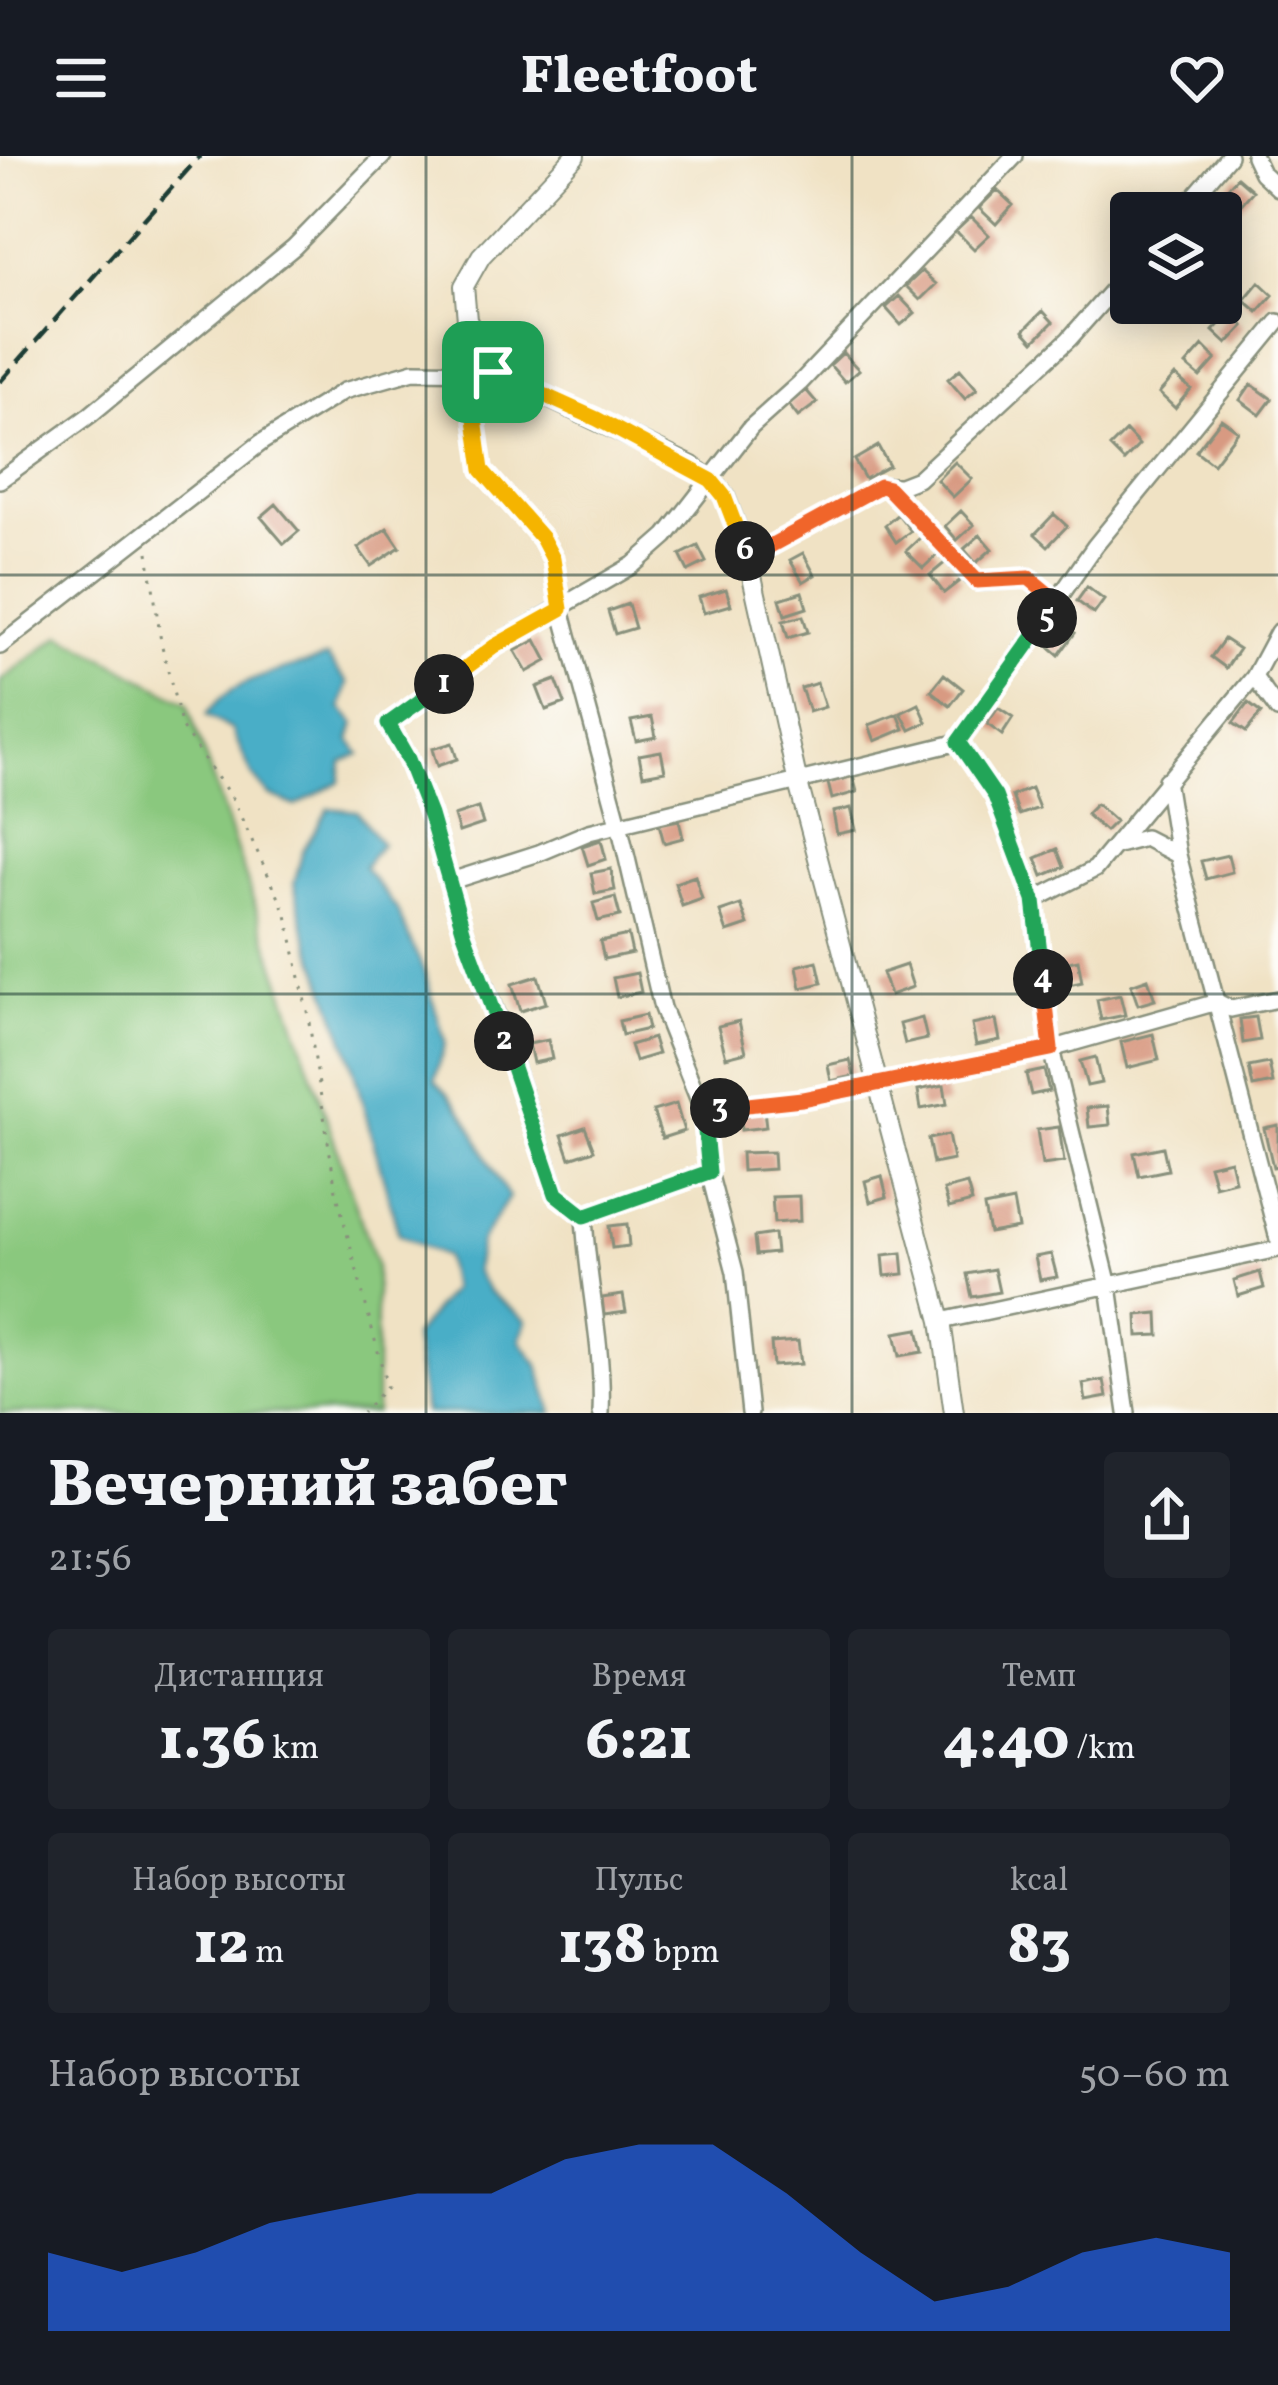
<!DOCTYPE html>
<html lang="ru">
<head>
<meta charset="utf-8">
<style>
  :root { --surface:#171b24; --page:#20242c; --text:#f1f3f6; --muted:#9ea1a6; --accent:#2563eb }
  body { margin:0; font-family:Vollkorn,serif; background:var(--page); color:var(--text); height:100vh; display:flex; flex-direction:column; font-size:45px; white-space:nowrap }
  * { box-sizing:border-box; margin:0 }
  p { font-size:39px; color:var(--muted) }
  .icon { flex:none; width:66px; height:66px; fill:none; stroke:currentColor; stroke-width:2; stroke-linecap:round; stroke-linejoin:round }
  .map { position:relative; height:1257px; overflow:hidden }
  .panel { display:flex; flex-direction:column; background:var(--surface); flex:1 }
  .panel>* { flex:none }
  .tools { position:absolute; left:1110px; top:36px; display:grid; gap:24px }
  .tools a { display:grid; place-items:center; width:132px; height:132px; border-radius:12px; background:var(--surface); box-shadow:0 6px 30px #0003; font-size:60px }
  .pin { position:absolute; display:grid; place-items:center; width:102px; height:102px; color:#fff; margin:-51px; border-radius:24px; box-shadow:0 6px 18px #0006 }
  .km { position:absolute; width:60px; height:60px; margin:-30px; border-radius:50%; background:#222; color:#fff; font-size:33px; line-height:60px; text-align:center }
  .round { display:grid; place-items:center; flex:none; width:126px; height:126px; border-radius:12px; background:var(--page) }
  .headline { display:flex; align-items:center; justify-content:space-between; height:204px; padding:0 48px }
  h1 { font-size:66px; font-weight:800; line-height:90px }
  .figures { display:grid; grid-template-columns:repeat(3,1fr); gap:18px; height:204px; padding:12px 48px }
  .figures div { display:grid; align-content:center; border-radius:12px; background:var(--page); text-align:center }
  .figures b { font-size:60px; font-weight:800 }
  .figures small { font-size:33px; font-weight:400 }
  .figures p { font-size:33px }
  .chart { height:336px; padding:24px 48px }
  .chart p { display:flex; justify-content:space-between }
  .chart svg { width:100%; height:216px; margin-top:12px; fill:var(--accent); opacity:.7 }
  header { display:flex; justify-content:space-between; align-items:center; height:156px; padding:0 48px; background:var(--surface); font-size:54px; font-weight:800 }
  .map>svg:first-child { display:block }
  .green { fill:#8ac87e; stroke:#548259; stroke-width:3 }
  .water { fill:#48aec7; stroke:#34767e; stroke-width:3 }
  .building { fill:#d89a82 }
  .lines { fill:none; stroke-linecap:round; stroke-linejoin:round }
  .minor-casing { stroke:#88907c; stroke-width:20 }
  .tertiary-casing { stroke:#88907c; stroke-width:22 }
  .path { stroke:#88907c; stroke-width:3; stroke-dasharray:3 9; stroke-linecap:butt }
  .minor { stroke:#fff; stroke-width:15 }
  .tertiary { stroke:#fff; stroke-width:18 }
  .rail { stroke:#1f3d34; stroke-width:4.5; stroke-dasharray:18 9; stroke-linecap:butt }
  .split-1-casing { stroke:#fff; stroke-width:24 }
  .split-2-casing { stroke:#fff; stroke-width:24 }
  .split-3-casing { stroke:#fff; stroke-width:24 }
  .split-4-casing { stroke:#fff; stroke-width:24 }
  .split-5-casing { stroke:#fff; stroke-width:24 }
  .split-6-casing { stroke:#fff; stroke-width:24 }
  .split-7-casing { stroke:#fff; stroke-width:24 }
  .split-1 { stroke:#f5b400; stroke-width:15 }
  .split-2 { stroke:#22a559; stroke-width:15 }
  .split-3 { stroke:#22a559; stroke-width:15 }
  .split-4 { stroke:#f0652b; stroke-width:15 }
  .split-5 { stroke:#22a559; stroke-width:15 }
  .split-6 { stroke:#f0652b; stroke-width:15 }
  .split-7 { stroke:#f5b400; stroke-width:15 }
  .grid { fill:none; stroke:#1f3d34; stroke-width:3; stroke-opacity:0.55 }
</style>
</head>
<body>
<header><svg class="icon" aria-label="menu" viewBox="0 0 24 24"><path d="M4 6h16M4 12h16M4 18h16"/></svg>Fleetfoot<svg class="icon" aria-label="heart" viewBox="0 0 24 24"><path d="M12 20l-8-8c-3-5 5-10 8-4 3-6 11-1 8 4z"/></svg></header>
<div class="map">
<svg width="1278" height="1257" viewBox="0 0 1278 1257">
  <rect width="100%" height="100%" fill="#fdfcf7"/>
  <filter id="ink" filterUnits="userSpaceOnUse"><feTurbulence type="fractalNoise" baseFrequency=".00833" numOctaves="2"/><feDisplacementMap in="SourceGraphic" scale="24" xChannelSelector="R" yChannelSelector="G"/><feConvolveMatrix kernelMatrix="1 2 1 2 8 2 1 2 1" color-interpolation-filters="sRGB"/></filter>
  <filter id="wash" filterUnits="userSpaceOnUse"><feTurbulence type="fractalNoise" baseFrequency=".004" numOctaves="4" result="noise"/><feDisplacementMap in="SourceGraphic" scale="48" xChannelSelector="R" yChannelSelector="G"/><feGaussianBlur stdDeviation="2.7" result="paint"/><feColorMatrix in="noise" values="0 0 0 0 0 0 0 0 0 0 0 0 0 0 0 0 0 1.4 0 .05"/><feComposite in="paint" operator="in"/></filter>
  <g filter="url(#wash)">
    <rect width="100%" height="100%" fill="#f0e2c4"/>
    <path class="green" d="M61,479L187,547L376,1109V1257H0V526Z"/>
    <path class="water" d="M327,501L348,527L341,552L355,567L350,584L360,598L342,606L340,625L296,650L269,639L252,619L232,574L206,559C230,522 287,514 327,501Z
      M329,652L357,655L381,688L364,711L396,752L426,820L445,886L435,924C479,966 478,995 509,1041L480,1086L475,1114L488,1135L527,1165L520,1184L538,1209L553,1257H425L413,1181L451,1133L445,1101L399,1079L348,894L305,774L294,728L303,694Z"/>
    <g id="blocks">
      <path class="building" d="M1237,21L1253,35L1230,61L1214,47Z
        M997,34L1013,49L996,68L979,52Z
        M971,61L989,79L974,93L956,75Z
        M922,115L936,128L920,144L906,130Z
        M1259,126L1273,139L1258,156L1244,144Z
        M899,140L915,157L901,169L886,152Z
        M1043,155L1053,166L1034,185L1024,174Z
        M1230,157L1244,170L1227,188L1213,175Z
        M1203,190L1216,203L1200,221L1186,209Z
        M843,197L859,214L845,226L830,209Z
        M960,213L977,233L965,243L948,223Z
        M1175,219L1191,233L1175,252L1159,237Z
        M1251,228L1272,243L1260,259L1240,244Z
        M806,234L817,247L798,261L788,248Z
        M1221,263L1238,275L1213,308L1196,295Z
        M1126,275L1139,289L1124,305L1110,291Z
        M878,290L889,310L865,323L854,304Z
        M955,306L972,323L953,341L937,324Z
        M276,348L299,375L284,388L261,361Z
        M961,355L974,369L957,384L945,370Z
        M898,358L911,375L896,386L885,369Z
        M1054,358L1067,370L1048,390L1035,378Z
        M387,372L400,391L371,410L358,392Z
        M980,379L992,393L976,407L964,393Z
        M922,380L939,397L923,412L906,395Z
        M698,390L706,406L688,415L680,399Z
        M803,397L815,419L803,426L790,404Z
        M947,405L962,423L944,437L930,419Z
        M1087,431L1104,444L1094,458L1077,445Z
        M726,433L731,449L704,457L699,441Z
        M802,436L807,452L785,459L780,443Z
        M628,448L635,472L615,478L608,455Z
        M803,460L808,476L788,482L783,465Z
        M1062,469L1075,477L1059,499L1046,488Z
        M1224,483L1239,493L1226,512L1211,501Z
        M536,484L547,505L527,516L515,495Z
        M944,518L963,533L950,550L931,535Z
        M556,524L565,547L546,554L537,531Z
        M817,527L825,551L809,556L801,532Z
        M1248,547L1261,557L1246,576L1233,567Z
        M919,548L927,566L910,574L901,557Z
        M998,552L1013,562L1002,579L987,568Z
        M898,558L904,573L875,585L869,569Z
        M652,561L656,581L636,585L631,565Z
        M452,587L457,603L437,610L432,593Z
        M661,595L665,615L643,619L639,599Z
        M853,620L857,636L832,643L828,627Z
        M1031,632L1039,652L1019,659L1012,640Z
        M1096,648L1115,665L1105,675L1086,658Z
        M478,652L483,668L459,676L454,660Z
        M851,652L856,674L837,678L833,656Z
        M679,664L683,682L664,687L659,668Z
        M601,684L606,703L588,709L582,690Z
        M1057,693L1064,711L1043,720L1036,702Z
        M1228,699L1232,716L1206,723L1201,705Z
        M611,713L615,734L595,738L591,717Z
        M695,720L702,743L682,750L675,727Z
        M615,741L620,760L598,765L593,747Z
        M741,749L748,769L727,776L720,756Z
        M628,779L632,797L604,803L600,785Z
        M1078,804L1082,826L1064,830L1059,808Z
        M817,805L822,827L801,832L797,810Z
        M906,809L913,831L890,839L882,817Z
        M637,817L641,836L617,841L613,822Z
        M538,820L546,847L520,855L512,828Z
        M1148,823L1155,844L1138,849L1131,829Z
        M1120,839L1125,859L1101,864L1097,844Z
        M645,859L648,873L622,879L619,865Z
        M1256,861L1260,884L1243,887L1240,863Z
        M922,862L927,883L905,888L900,868Z
        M996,864L1000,884L976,889L972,869Z
        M739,865L746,896L726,901L718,870Z
        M1153,878L1159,904L1127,912L1121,886Z
        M653,882L658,898L635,905L630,889Z
        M548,884L552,903L533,907L529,888Z
        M1095,901L1101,927L1087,930L1080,905Z
        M850,904L854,920L831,925L828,909Z
        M1269,907L1273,927L1253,931L1249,911Z
        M1044,914L1049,935L1031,939L1026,918Z
        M944,929L947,948L921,953L918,934Z
        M676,948L684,975L662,982L653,955Z
        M1108,950L1110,969L1089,971L1087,952Z
        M764,954L766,971L741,974L739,957Z
        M1278,969V1010L1273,1011L1264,972Z
        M585,971L594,994L570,1002L562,979Z
        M1059,971L1064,1006L1042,1009L1037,974Z
        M948,979L953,1004L933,1008L928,983Z
        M1163,991L1168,1014L1139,1020L1134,997Z
        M773,996L774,1013L742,1015L741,997Z
        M1230,1004L1235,1025L1215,1030L1209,1009Z
        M882,1020L887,1041L870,1046L865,1025Z
        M967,1028L972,1046L949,1052L944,1034Z
        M799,1040L800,1065L774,1067L772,1041Z
        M1013,1045L1018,1072L989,1077L984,1051Z
        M627,1068L629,1090L612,1092L609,1070Z
        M774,1078L776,1097L756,1099L754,1081Z
        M902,1097L904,1118L885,1120L883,1099Z
        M1051,1098L1057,1121L1040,1124L1035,1101Z
        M994,1113L999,1136L972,1141L967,1118Z
        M1260,1116L1264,1132L1238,1140L1234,1124Z
        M623,1139L626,1156L604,1159L602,1142Z
        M1158,1157L1159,1179L1138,1180L1137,1159Z
        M918,1173L923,1196L900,1200L895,1177Z
        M798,1185L801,1208L773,1210L771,1187Z
        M1104,1224L1107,1241L1086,1245L1083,1228Z"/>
    </g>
  </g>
  <g filter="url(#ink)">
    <use href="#blocks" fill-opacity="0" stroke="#88907c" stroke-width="3"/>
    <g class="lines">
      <defs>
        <path id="minor" d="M1254,0L1262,17L1278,32
          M1180,57L1229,0
          M0,324L90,259L294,91L383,0
          M888,332L971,421L981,426L1029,422L1059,447
          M748,402L880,330H900L918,323L1069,183L1131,113
          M0,490L262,286L344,235L414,215L493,216L474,256L482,314L542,382L553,403L561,453L619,668L662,852L703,955L709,1016L735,1116L750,1257
          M1254,521L1278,554
          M959,586L995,640L1034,744L1051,893L1109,1130L1127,1257
          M959,586L1095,390L1278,166
          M1166,624L1178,699L1278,1083
          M1114,690L1145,682L1178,699
          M451,725L539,697L589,676L959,586
          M1034,744L1095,713L1254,521L1278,476
          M703,955L802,943L1051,893L1217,846L1231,853L1278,843
          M584,1060L709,1016
          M941,1165L1278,1093
          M601,1257C604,1191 587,1126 584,1060L557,1038L497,860L464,777L430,660L408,603L388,568L495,489L633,409L666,380L751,271L800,227L1015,0"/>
        <path id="tertiary" d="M575,0L481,100L464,130L467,164L493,216L692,310L711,324L725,340L748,402L797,623L941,1165L954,1257"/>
      </defs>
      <use href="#minor" class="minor-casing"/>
      <use href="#tertiary" class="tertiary-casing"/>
      <path class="path" d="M148,396L161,486L182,572L232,642L287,759L308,860L336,1035L387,1230L362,1257"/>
      <use href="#minor" class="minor"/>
      <use href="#tertiary" class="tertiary"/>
      <path class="rail" d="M0,226L200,0"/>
    </g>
  </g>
  <g class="lines" filter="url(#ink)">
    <defs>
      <path id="split-1" d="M444,528L495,490L561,453L553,403L542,382L482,314L474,256L493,216"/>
      <path id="split-2" d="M444,528L388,568L408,603L430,659L464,777L504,885"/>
      <path id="split-3" d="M504,885L556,1038L584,1060L709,1016L703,955L720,952"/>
      <path id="split-4" d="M720,952L802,943L1051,893L1043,823"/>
      <path id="split-5" d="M1043,823L1034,744L995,640L958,586L1047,462"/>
      <path id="split-6" d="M745,395L748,402L880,330L888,332L977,425L1029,422L1059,447L1047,462"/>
      <path id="split-7" d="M493,216L597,263L711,324L724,340L745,395"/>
    </defs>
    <use href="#split-1" class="split-1-casing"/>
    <use href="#split-2" class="split-2-casing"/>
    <use href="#split-3" class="split-3-casing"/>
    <use href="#split-4" class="split-4-casing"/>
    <use href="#split-5" class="split-5-casing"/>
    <use href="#split-6" class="split-6-casing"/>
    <use href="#split-7" class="split-7-casing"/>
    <use href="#split-1" class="split-1"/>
    <use href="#split-2" class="split-2"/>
    <use href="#split-3" class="split-3"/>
    <use href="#split-4" class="split-4"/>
    <use href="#split-5" class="split-5"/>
    <use href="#split-6" class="split-6"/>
    <use href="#split-7" class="split-7"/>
  </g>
  <path class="grid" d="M426,0V1257M852,0V1257M0,419H1278M0,838H1278"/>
</svg>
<div class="tools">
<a><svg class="icon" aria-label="layers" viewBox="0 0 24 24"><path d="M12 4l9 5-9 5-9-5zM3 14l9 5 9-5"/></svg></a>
</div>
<div class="pin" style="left:493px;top:216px;background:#1e9e55"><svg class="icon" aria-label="arrive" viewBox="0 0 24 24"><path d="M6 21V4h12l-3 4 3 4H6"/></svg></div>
<b class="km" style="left:444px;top:528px">1</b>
<b class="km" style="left:504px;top:885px">2</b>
<b class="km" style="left:720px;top:952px">3</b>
<b class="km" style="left:1043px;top:823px">4</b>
<b class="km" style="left:1047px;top:462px">5</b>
<b class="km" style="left:745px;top:395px">6</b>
</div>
<section class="panel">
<div class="headline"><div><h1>Вечерний забег</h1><p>21:56</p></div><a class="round"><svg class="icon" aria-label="share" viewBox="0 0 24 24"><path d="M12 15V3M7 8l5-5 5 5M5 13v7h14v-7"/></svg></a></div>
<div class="figures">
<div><p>Дистанция</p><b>1.36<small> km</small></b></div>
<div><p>Время</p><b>6:21</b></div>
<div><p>Темп</p><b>4:40<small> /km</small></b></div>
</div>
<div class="figures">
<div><p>Набор высоты</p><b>12<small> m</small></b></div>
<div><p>Пульс</p><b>138<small> bpm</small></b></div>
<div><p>kcal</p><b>83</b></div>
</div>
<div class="chart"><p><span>Набор высоты</span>50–60 m</p>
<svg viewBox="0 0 160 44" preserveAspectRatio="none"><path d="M0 44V28L10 32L20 28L30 22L40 19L50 16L60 16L70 9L80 6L90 6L100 16L110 28L120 38L130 35L140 28L150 25L160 28V44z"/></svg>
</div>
</section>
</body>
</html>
